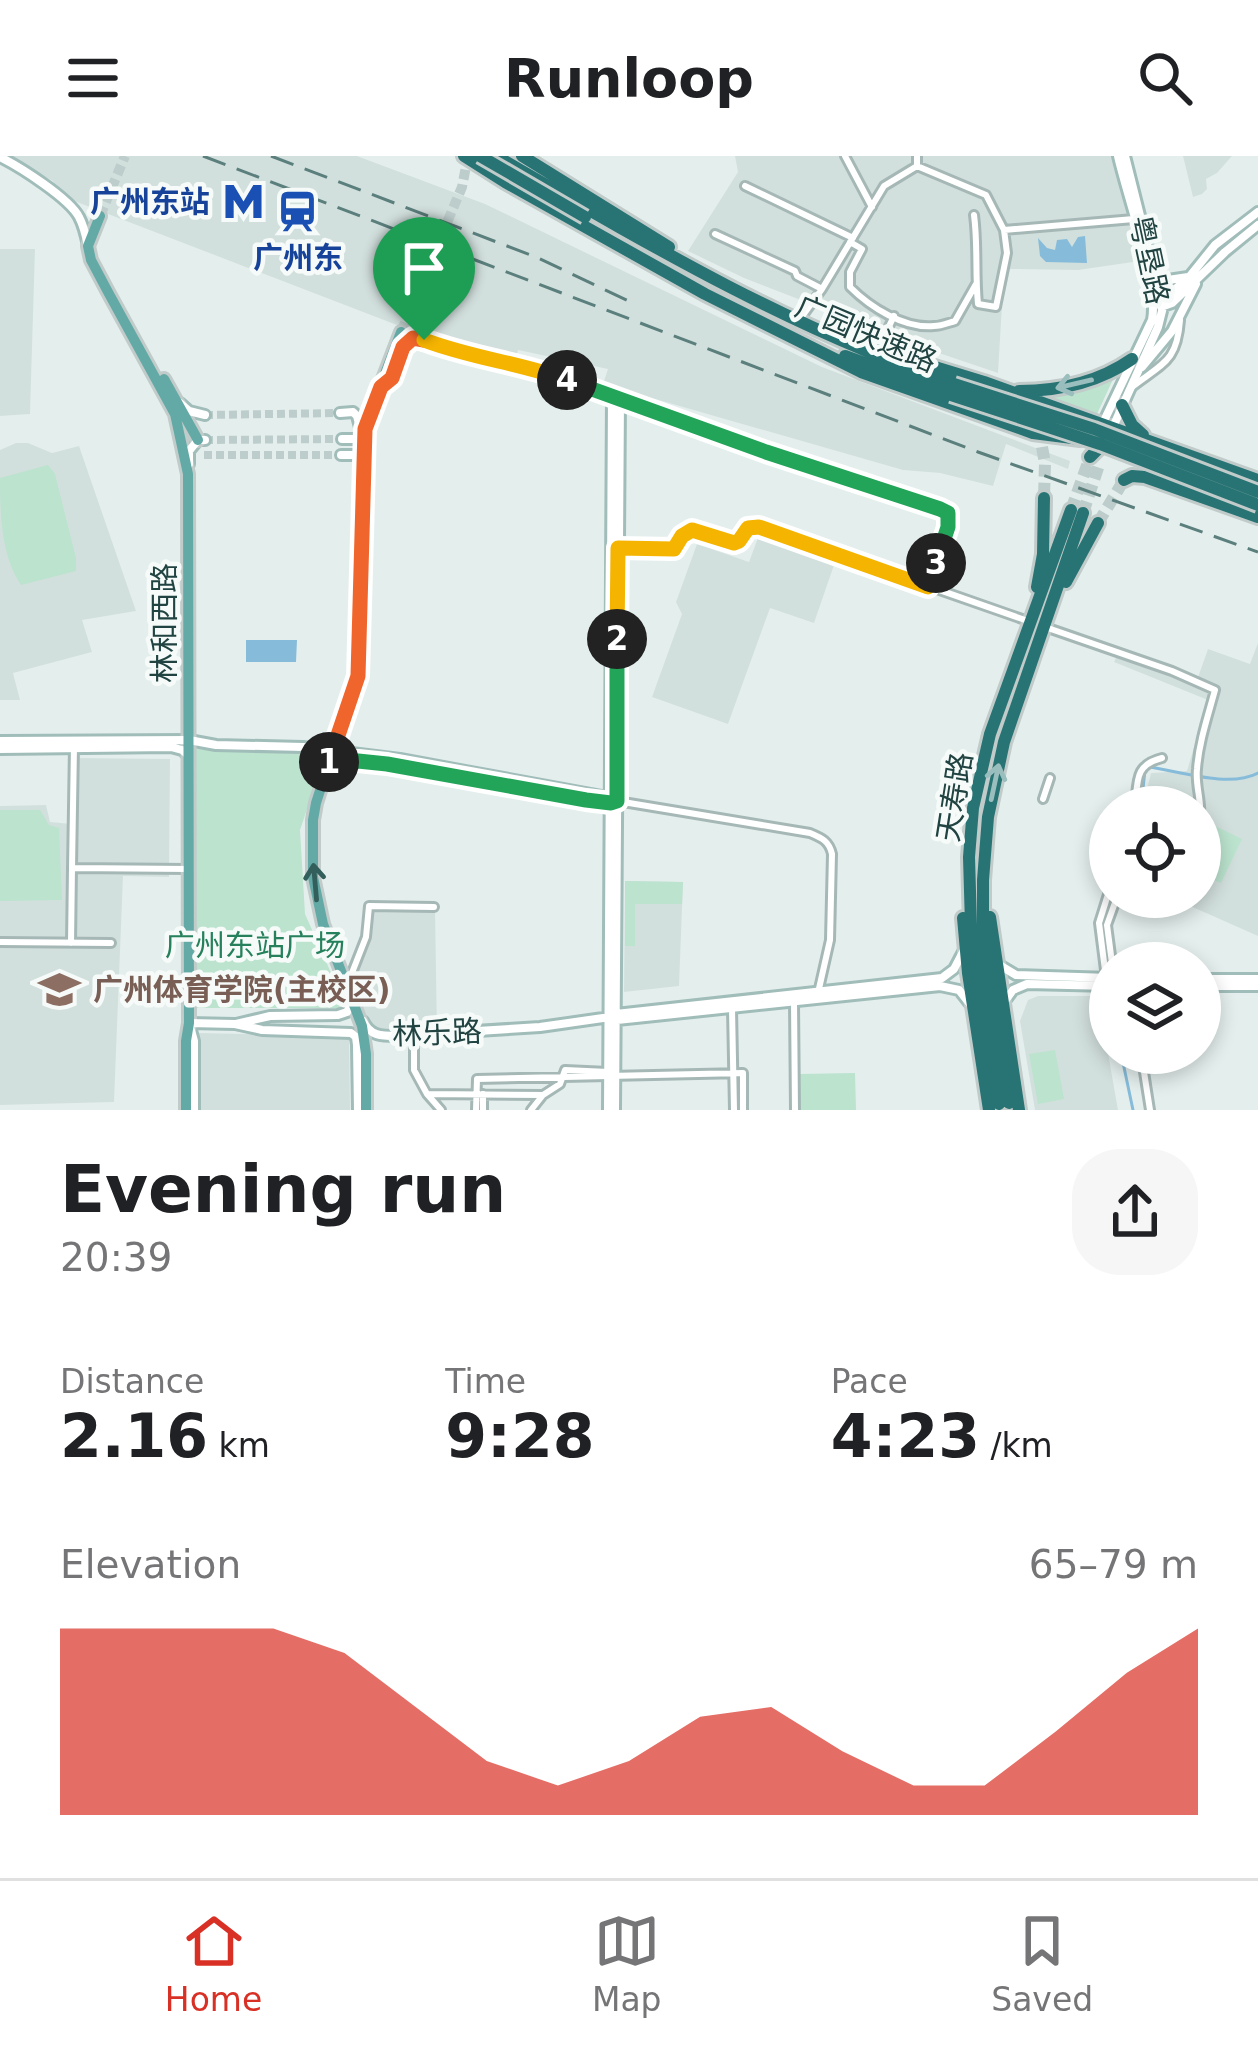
<!DOCTYPE html>
<html lang="en">
<head>
<meta charset="utf-8">
<style>
  :root { --surface:#fff; --page:#f6f6f6; --text:#202124; --muted:#757577; --line:#e0e0e0; --accent:#d93025 }
  body { margin:0; font-family:"DejaVu Sans","Noto Sans SC",sans-serif; background:var(--page); color:var(--text); height:100vh; display:flex; flex-direction:column; font-size:45px; white-space:nowrap }
  * { box-sizing:border-box; margin:0 }
  p { font-size:39px; color:var(--muted) }
  .icon { flex:none; width:66px; height:66px; fill:none; stroke:currentColor; stroke-width:2; stroke-linecap:round; stroke-linejoin:round }
  .map { position:relative; height:954px; overflow:hidden }
  .sheet { display:flex; flex-direction:column; background:var(--surface); flex:1 }
  .sheet>* { flex:none }
  .controls { position:absolute; left:1089px; top:630px; display:grid; gap:24px }
  .controls a { display:grid; place-items:center; width:132px; height:132px; border-radius:50%; background:var(--surface); box-shadow:0 6px 18px #0003; font-size:60px }
  .pin { position:absolute; display:grid; place-items:center; width:102px; height:102px; color:#fff; margin:-123px -51px; border-radius:50% 50% 50% 0; rotate:-45deg; box-shadow:0 0 12px #0007 }
  .pin .icon { rotate:45deg }
  .km { position:absolute; width:60px; height:60px; margin:-30px; border-radius:50%; background:#222; color:#fff; font-size:33px; line-height:60px; text-align:center }
  .round { display:grid; place-items:center; flex:none; width:126px; height:126px; border-radius:48px; background:var(--page) }
  .overview { display:flex; align-items:center; justify-content:space-between; height:204px; padding:0 60px }
  h1 { font-size:66px; font-weight:600; line-height:90px }
  .stats { display:grid; grid-template-columns:repeat(3,1fr); gap:18px; height:204px; padding:12px 60px }
  .stats div { display:grid; align-content:center }
  .stats b { font-size:60px; font-weight:600 }
  .stats small { font-size:33px; font-weight:400 }
  .stats p { font-size:33px }
  .chart { height:336px; padding:24px 60px }
  .chart p { display:flex; justify-content:space-between }
  .chart svg { width:100%; height:216px; margin-top:12px; fill:var(--accent); opacity:.7 }
  header { display:flex; justify-content:space-between; align-items:center; height:156px; padding:0 60px; background:var(--surface); font-size:54px; font-weight:600 }
  .tab-bar { display:flex; justify-content:space-around; align-items:center; height:168px; border-top:3px solid var(--line); background:var(--surface); font-size:33px; color:var(--muted) }
  .tab-bar a { display:grid; justify-items:center; gap:6px }
  .tab-bar .current { color:var(--accent) }
  .map>svg:first-child { display:block }
  .built { fill:#d2e0dd }
  .green { fill:#bbe3ce }
  .water { fill:#86bcda }
  .lines { fill:none; stroke-linecap:round; stroke-linejoin:round }
  .stream { stroke:#86bcda; stroke-width:3 }
  .secondary-tunnel { stroke:#bdcdcb; stroke-width:8; stroke-dasharray:8 4; stroke-linecap:butt }
  .primary-tunnel { stroke:#bdcdcb; stroke-width:10; stroke-dasharray:10 5; stroke-linecap:butt }
  .highway-tunnel { stroke:#bdcdcb; stroke-width:12; stroke-dasharray:12 6; stroke-linecap:butt }
  .street-casing { stroke:#a6b8b6; stroke-width:12 }
  .secondary-casing { stroke:#a1bdb9; stroke-width:14 }
  .primary-casing { stroke:#c1cbca; stroke-width:16 }
  .highway-casing { stroke:#c1cbca; stroke-width:18 }
  .street { stroke:#fff; stroke-width:6 }
  .secondary { stroke:#fff; stroke-width:8 }
  .primary { stroke:#63aaa6; stroke-width:10 }
  .highway { stroke:#287474; stroke-width:12 }
  .rail { stroke:#5b7f7d; stroke-width:3; stroke-dasharray:24 12; stroke-linecap:butt }
  .highway-bridge-casing { stroke:#c1cbca; stroke-width:18; stroke-linecap:butt }
  .highway-bridge { stroke:#287474; stroke-width:12 }
  .oneway { stroke:#99bebd }
  .oneway2 { stroke:#325e5b }
  .split-1-casing { stroke:#fff; stroke-width:24 }
  .split-2-casing { stroke:#fff; stroke-width:24 }
  .split-3-casing { stroke:#fff; stroke-width:24 }
  .split-4-casing { stroke:#fff; stroke-width:24 }
  .split-5-casing { stroke:#fff; stroke-width:24 }
  .split-1 { stroke:#f0652b; stroke-width:15 }
  .split-2 { stroke:#22a559; stroke-width:15 }
  .split-3 { stroke:#f5b400; stroke-width:15 }
  .split-4 { stroke:#22a559; stroke-width:15 }
  .split-5 { stroke:#f5b400; stroke-width:15 }
  .labels { text-anchor:middle; stroke-width:9; stroke-linejoin:round; paint-order:stroke }
  .transit-label { font-size:30px; font-weight:bold; fill:#164399; stroke:#f6fbf9; text-anchor:end }
  .street-label { font-size:30px; fill:#214442; stroke:#f6fbf9 }
  .park-label { font-size:30px; fill:#25805b; stroke:#f6fbf9 }
  .education-label { font-size:30px; font-weight:bold; fill:#785e54; stroke:#f6fbf9; text-anchor:start }
</style>
</head>
<body>
<header><svg class="icon" aria-label="menu" viewBox="0 0 24 24"><path d="M4 6h16M4 12h16M4 18h16"/></svg>Runloop<svg class="icon" aria-label="search" viewBox="0 0 24 24"><circle cx="10" cy="10" r="6"/><path d="M15 15l6 6"/></svg></header>
<div class="map">
<svg width="1258" height="954" viewBox="0 0 1258 954">
  <rect width="100%" height="100%" fill="#e4efed"/>
  <path class="built" d="M6,0H357L485,48L822,211L1070,305L1068,313L1006,288L993,330L940,317L903,314L603,228L608,213L518,194L514,208L467,196L56,38L53,25Z
    M735,0H1113L1140,105L1078,114L1010,113L1002,149L998,217L930,194L744,122L688,95L738,16Z
    M1183,0H1232L1217,17L1206,23L1207,33L1202,38L1193,41Z
    M0,93H35L30,258L0,260Z
    M16,287H28L52,297L79,290L136,455L82,464L92,496L13,517L20,544H0V294Z
    M758,382L834,409L814,467L770,452L728,568L652,541L682,458L676,446L697,388L749,406Z
    M1258,487V780L1170,741H1200V651H1143L1151,617L1187,615L1208,544L1114,506L1120,493L1197,524L1208,493L1250,508Z
    M73,602L170,603L169,721L123,720L114,946L0,949V650L46,649L50,666L72,668Z
    M625,725L683,726L679,830L624,836Z
    M369,752L435,753L437,876L388,877L369,871L351,825L369,780Z
    M1038,840H1098L1118,954H1035L1020,865L1028,844Z
    M199,877L349,880L350,954H199Z"/>
  <path class="green" d="M1115,219L1097,258L1041,241L1095,230Z
    M48,309L55,318L76,402V415L21,429C1,399 0,357 0,322Z
    M195,593L306,595L323,606L300,674L305,758L343,844L339,852H196Z
    M0,654H40L49,669L59,672L62,744L0,745Z
    M1213,669L1242,683L1221,727L1200,718V696Z
    M625,725L683,726L682,748H635V790H625Z
    M1055,894L1064,943L1038,948L1029,898Z
    M855,917L856,954H800L799,918Z"/>
  <path class="water" d="M1085,80L1087,107L1046,106L1040,100L1038,82L1047,92L1055,94L1057,84L1067,83L1072,91L1078,81Z
    M246,484H297L296,506H246Z"/>
  <g class="lines">
    <path class="stream" d="M1141,651L1145,614L1150,611C1182,616 1230,632 1258,617
      M1104,780L1103,768L1112,741
      M1121,897L1133,954"/>
    <path class="secondary-tunnel" d="M205,259L340,257
      M205,284L342,283
      M204,299H341"/>
    <path class="primary-tunnel" d="M100,60L125,0
      M401,176L462,31L468,0"/>
    <path class="highway-tunnel" d="M1042,291L1045,307L1044,342
      M1071,354L1090,301
      M1083,357L1100,306
      M1098,367L1124,324"/>
    <defs>
      <path id="street" d="M845,0L872,51
        M917,0V10L986,39L1004,74L1134,63
        M745,30L853,82
        M974,59C978,88 975,118 978,148L996,151L1007,97L1004,74
        M715,78L795,115L797,120L822,133
        M850,86L862,93L850,116V131C870,151 904,173 934,170C941,170 948,167 955,165L976,128
        M798,166L822,133L884,30L917,10
        M878,193L894,160
        M384,229C400,216 396,187 418,182L477,201L538,214L766,297L941,353L948,357V371L928,431
        M1132,231C1163,207 1177,206 1180,164
        M615,392L675,393L682,379L692,374L734,387L739,385L748,372L759,371L1028,465
        M1045,471L1172,515L1215,534C1208,560 1199,586 1197,613C1195,629 1202,645 1200,662
        M1043,643L1050,622
        M617,645L810,677C822,682 829,685 832,698L830,784L818,837
        M1135,651C1138,625 1134,609 1162,602
        M72,712L74,590
        M0,786L111,787
        M71,787L72,712L189,713
        M1112,807L1107,769L1117,741
        M1106,822L1099,767L1110,732
        M348,827L366,781L369,750L434,751
        M794,846L795,954
        M732,853L734,954
        M414,880V914L427,938L543,939L560,928L565,914L608,916
        M1141,897L1150,954
        M427,938L441,954
        M483,938V954
        M476,954L477,923L743,917V954
        M531,954L543,939"/>
      <path id="secondary" d="M0,1C20,11 69,42 79,61C84,70 86,80 88,90
        M1154,112L1168,124L1188,121
        M1160,147L1190,120L1215,89L1258,56
        M1161,151L1172,147L1225,96L1258,69
        M1142,211L1172,175L1196,128
        M180,247L189,255L205,259
        M340,257L353,256L357,260L363,283H342
        M1103,267L1152,164C1159,128 1127,40 1118,0
        M1113,271L1158,171L1163,151L1125,0
        M341,299H362
        M189,308V295L198,284H205
        M0,585L189,584L216,589L303,591L400,603L612,642
        M0,593L171,591L182,594L188,599
        M328,608L344,605L398,609L586,643L615,646
        M996,807L1016,819L1110,822
        M1200,823H1258
        M1200,830H1258
        M1005,845L1013,834L1027,828L1110,830
        M617,864L940,830L959,834L970,848
        M363,865C370,880 381,880 397,880L540,871L610,861L616,858L942,822L954,813L964,794
        M236,868L270,860L338,859L347,856L352,847
        M194,954V885L189,867L235,868L262,874L351,877L356,881L357,889L358,954
        M608,954L612,240
        M615,954L620,243"/>
      <path id="primary" d="M88,90L91,104L108,136L175,258L188,318L189,867L186,885V954
        M88,90L100,60
        M164,223L198,284
        M366,954V898L362,870L323,768L313,721V664L316,647L357,520L363,283L368,262L401,176"/>
      <path id="highway" d="M464,0L505,26L705,138L861,216L1033,277L1080,283
        M496,0C644,86 791,173 954,228
        M522,0L669,91
        M866,190L984,226L1258,324
        M845,200L951,239
        M1019,235C1059,235 1099,226 1132,203
        M1122,249L1132,269L1143,279
        M1090,301L1103,288L1111,286
        M1124,324L1132,320L1145,321L1258,361
        M1066,426L1098,367
        M1037,431L1043,398L1044,342
        M990,761L1019,954
        M963,762L968,817L989,954
        M1009,947L983,786V724L988,661L1004,586L1083,357
        M999,948L971,769L969,701L973,652L990,578L1071,354"/>
    </defs>
    <use href="#street" class="street-casing"/>
    <use href="#secondary" class="secondary-casing"/>
    <use href="#primary" class="primary-casing"/>
    <use href="#highway" class="highway-casing"/>
    <use href="#street" class="street"/>
    <use href="#secondary" class="secondary"/>
    <use href="#primary" class="primary"/>
    <use href="#highway" class="highway"/>
    <path class="rail" d="M203,0L978,296L1258,396
      M271,0L536,101L637,149"/>
    <defs>
      <path id="highway-bridge" d="M480,0L585,61
        M954,228L1094,273L1258,336
        M951,239L1100,288L1258,349"/>
    </defs>
    <use href="#highway-bridge" class="highway-bridge-casing"/>
    <use href="#highway-bridge" class="highway-bridge"/>
  </g>
  <defs><path id="oneway-shaft" d="M-6 0H5M1.5-3L5.5 0L1.5 3" fill="none" stroke-width="1.6" stroke-linecap="round" stroke-linejoin="round" transform="scale(3)"/></defs>
  <g class="oneway">
    <use href="#oneway-shaft" transform="translate(1074 228) rotate(167)"/>
    <use href="#oneway-shaft" transform="translate(995 626) rotate(-78)"/>
  </g>
  <use class="oneway2" href="#oneway-shaft" transform="translate(315 726) rotate(-95)"/>
  <g class="lines">
    <defs>
      <path id="split-1" d="M329,606L358,520L365,273L381,231L392,222L403,191L413,182L424,184"/>
      <path id="split-2" d="M329,606L358,605L387,608L586,644L611,647L617,645V483"/>
      <path id="split-3" d="M617,483L618,392L674,393L682,380L692,374L734,387L739,385L748,372L759,371L928,431L936,407"/>
      <path id="split-4" d="M567,224L766,296L940,353L948,357V371L936,407"/>
      <path id="split-5" d="M424,184C471,202 520,207 567,224"/>
    </defs>
    <use href="#split-1" class="split-1-casing"/>
    <use href="#split-2" class="split-2-casing"/>
    <use href="#split-3" class="split-3-casing"/>
    <use href="#split-4" class="split-4-casing"/>
    <use href="#split-5" class="split-5-casing"/>
    <use href="#split-1" class="split-1"/>
    <use href="#split-2" class="split-2"/>
    <use href="#split-3" class="split-3"/>
    <use href="#split-4" class="split-4"/>
    <use href="#split-5" class="split-5"/>
  </g>
  <defs>
    <symbol id="metro-bare" viewBox="-9 -9 18 18"><path d="M-5.5 5V-5H-3L0 0L3-5H5.5V5H3V-.5L0 4L-3-.5V5Z" fill="#1a4fb4" stroke="#f6fbf9" stroke-width="2.5" paint-order="stroke"/></symbol>
    <symbol id="station-bare" viewBox="-9 -9 18 18"><path d="M-3-6H3Q5-6 5-4V2Q5 4 3 4L4.5 6H3L1.5 4h-3L-3 6H-4.5L-3 4Q-5 4-5 2V-4Q-5-6-3-6ZM-3.5-4v3h7v-3ZM-3.5 1v1.5H-2V1ZM2 1v1.5H3.5V1Z" fill="#1a4fb4" stroke="#f6fbf9" stroke-width="2.5" paint-order="stroke"/></symbol>
    <symbol id="university-bare" viewBox="-9 -9 18 18"><path d="M0-5L7-2L0 1L-7-2ZM-4 1L0 2.5L4 1V4Q0 6-4 4Z" fill="#8d6e63" stroke="#f6fbf9" stroke-width="2.5" paint-order="stroke"/></symbol>
  </defs>
  <g fill-rule="evenodd">
    <use href="#metro-bare" x="214" y="16" width="59" height="59"/>
    <use href="#station-bare" x="268" y="26" width="59" height="59"/>
    <use href="#university-bare" x="30" y="804" width="59" height="59"/>
  </g>
  <g class="labels">
    <g class="transit-label">
      <text x="210" y="56">广州东站</text>
      <text x="298" y="112" text-anchor="middle">广州东</text>
    </g>
    <g class="street-label">
      <text transform="translate(1149 104) rotate(78)" y="10">粤垦路</text>
      <text transform="translate(866 178) rotate(23)" y="10">广园快速路</text>
      <text transform="translate(165 467) rotate(-90)" y="10">林和西路</text>
      <text transform="translate(955 641) rotate(-81)" y="10">天寿路</text>
      <text transform="translate(437 877) rotate(-2)" y="10">林乐路</text>
    </g>
    <g class="park-label">
      <text x="255" y="800">广州东站广场</text>
    </g>
    <g class="education-label">
      <text x="93" y="844">广州体育学院(主校区)</text>
    </g>
  </g>
</svg>
<div class="controls">
<a><svg class="icon" aria-label="locate" viewBox="0 0 24 24"><circle cx="12" cy="12" r="6"/><path d="M12 2v4M12 18v4M2 12h4M18 12h4"/></svg></a>
<a><svg class="icon" aria-label="layers" viewBox="0 0 24 24"><path d="M12 4l9 5-9 5-9-5zM3 14l9 5 9-5"/></svg></a>
</div>
<div class="pin" style="left:424px;top:184px;background:#1e9e55"><svg class="icon" aria-label="arrive" viewBox="0 0 24 24"><path d="M6 21V4h12l-3 4 3 4H6"/></svg></div>
<b class="km" style="left:329px;top:606px">1</b>
<b class="km" style="left:617px;top:483px">2</b>
<b class="km" style="left:936px;top:407px">3</b>
<b class="km" style="left:567px;top:224px">4</b>
</div>
<section class="sheet">
<div class="overview"><div><h1>Evening run</h1><p>20:39</p></div><a class="round"><svg class="icon" aria-label="share" viewBox="0 0 24 24"><path d="M12 15V3M7 8l5-5 5 5M5 13v7h14v-7"/></svg></a></div>
<div class="stats">
<div><p>Distance</p><b>2.16<small> km</small></b></div>
<div><p>Time</p><b>9:28</b></div>
<div><p>Pace</p><b>4:23<small> /km</small></b></div>
</div>
<div class="chart"><p><span>Elevation</span>65–79 m</p>
<svg viewBox="0 0 160 44" preserveAspectRatio="none"><path d="M0 44V6L10 6L20 6L30 6L40 11L50 22L60 33L70 38L80 33L90 24L100 22L110 31L120 38L130 38L140 27L150 15L160 6V44z"/></svg>
</div>
</section>
<nav class="tab-bar">
<a class="current"><svg class="icon" aria-label="home" viewBox="0 0 24 24"><path d="M3 11l9-7 9 7M6 9v11h12V9"/></svg>Home</a>
<a><svg class="icon" aria-label="map" viewBox="0 0 24 24"><path d="M3 6l6-2 6 2 6-2v14l-6 2-6-2-6 2zM9 4v14M15 6v14"/></svg>Map</a>
<a><svg class="icon" aria-label="saved" viewBox="0 0 24 24"><path d="M7 4h10v16l-5-4-5 4z"/></svg>Saved</a>
</nav>
</body>
</html>
